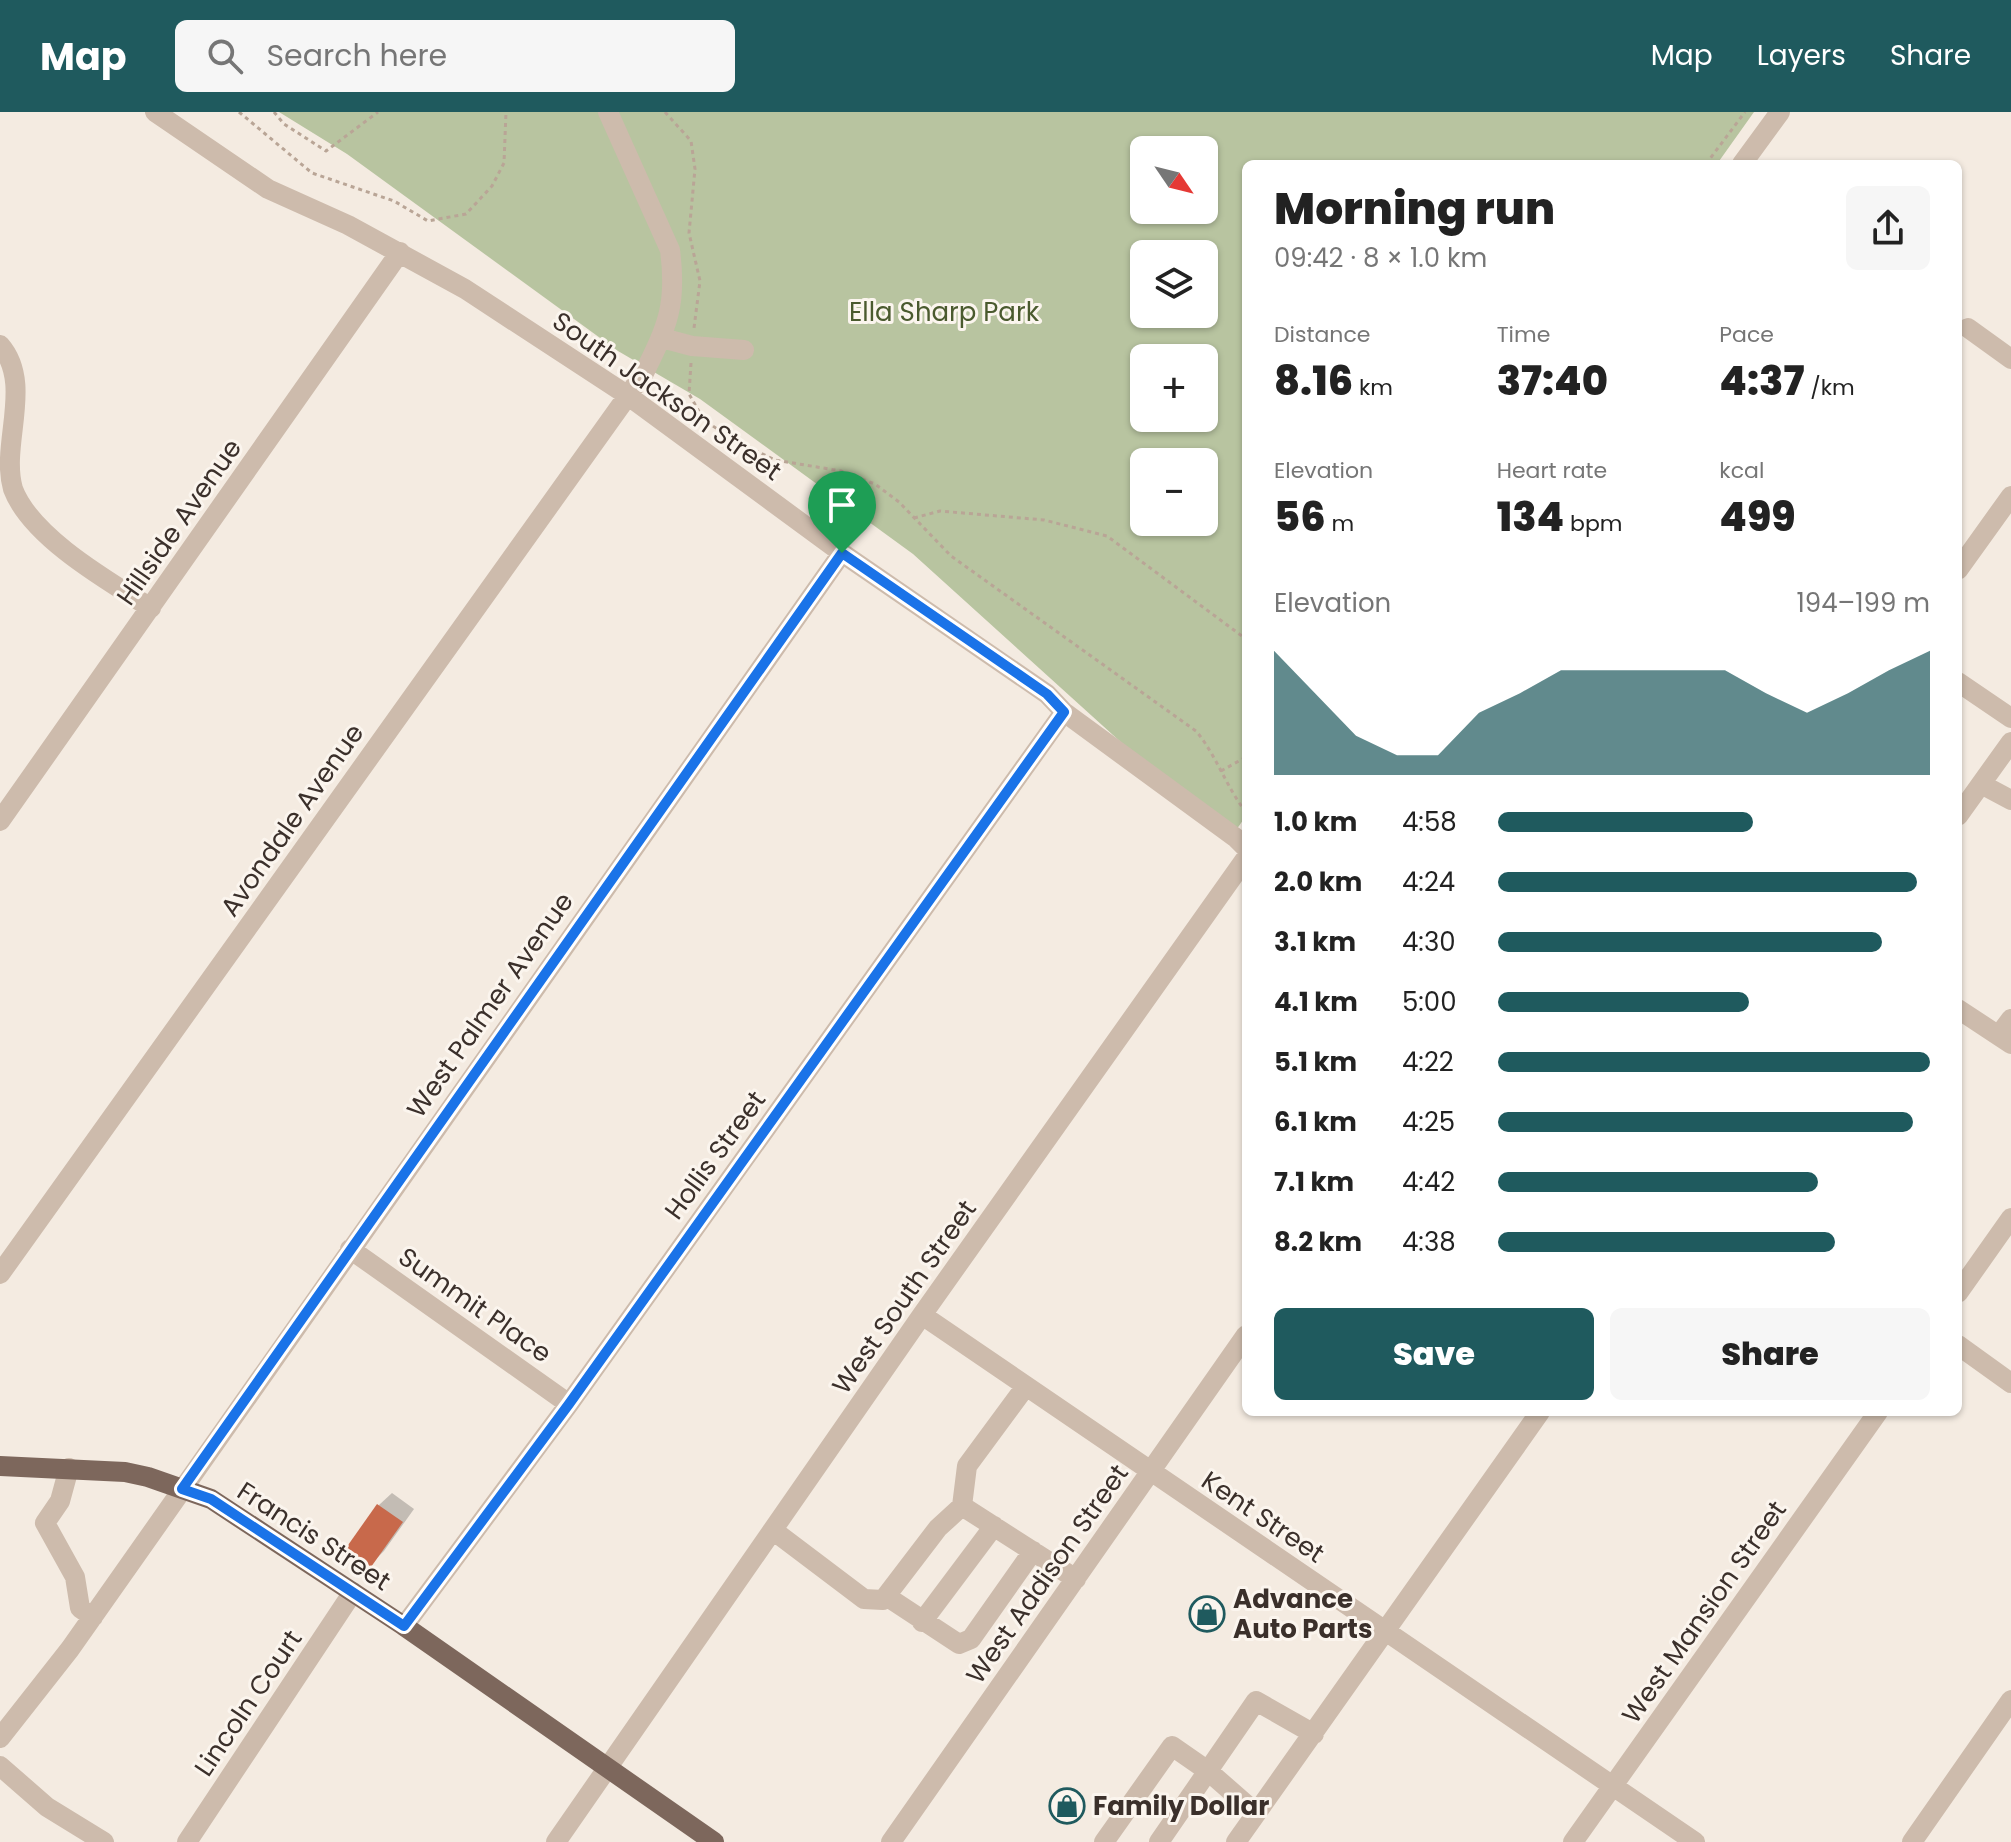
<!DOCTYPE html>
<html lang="en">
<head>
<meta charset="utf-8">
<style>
  :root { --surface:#fff; --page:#f6f6f6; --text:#222; --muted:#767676; --accent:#1f5a5e }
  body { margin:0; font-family:Poppins,sans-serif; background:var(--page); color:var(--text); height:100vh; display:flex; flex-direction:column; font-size:30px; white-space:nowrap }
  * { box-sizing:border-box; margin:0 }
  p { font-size:26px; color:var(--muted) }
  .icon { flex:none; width:44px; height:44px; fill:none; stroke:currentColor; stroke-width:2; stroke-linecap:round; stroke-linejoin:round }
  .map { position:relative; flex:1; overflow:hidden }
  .side { position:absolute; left:1242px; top:48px; width:720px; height:1256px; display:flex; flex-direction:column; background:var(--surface); border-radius:12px; box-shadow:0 2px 6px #0004 }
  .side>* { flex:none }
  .needle { width:52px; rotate:125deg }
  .tools { position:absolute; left:1130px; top:24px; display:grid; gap:16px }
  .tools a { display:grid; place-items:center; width:88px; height:88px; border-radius:12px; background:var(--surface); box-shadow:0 2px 6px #0004; font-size:40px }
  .pin { position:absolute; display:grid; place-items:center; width:68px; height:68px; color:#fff; margin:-82px -34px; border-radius:50% 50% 50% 0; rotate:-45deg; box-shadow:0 0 8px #0007 }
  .pin .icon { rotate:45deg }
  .round { display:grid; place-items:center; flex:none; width:84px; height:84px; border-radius:12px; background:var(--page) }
  .summary { display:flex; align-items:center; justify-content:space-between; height:136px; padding:0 32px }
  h1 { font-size:44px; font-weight:800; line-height:60px }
  .stats { display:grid; grid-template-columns:repeat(3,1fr); gap:12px; height:136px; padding:8px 32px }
  .stats div { display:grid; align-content:center }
  .stats b { font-size:40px; font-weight:800 }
  .stats small { font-size:22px; font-weight:400 }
  .stats p { font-size:22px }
  .chart { height:224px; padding:16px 32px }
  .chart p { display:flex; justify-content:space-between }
  .chart svg { width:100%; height:144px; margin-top:8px; fill:var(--accent); opacity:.7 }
  .primary-button { display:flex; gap:16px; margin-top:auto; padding:16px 32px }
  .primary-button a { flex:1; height:92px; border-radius:12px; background:var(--accent); color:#fff; font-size:32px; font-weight:800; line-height:92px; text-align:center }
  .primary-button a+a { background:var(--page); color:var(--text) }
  ul { padding:0 32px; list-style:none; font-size:26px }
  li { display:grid; grid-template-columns:128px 96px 1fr; align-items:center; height:60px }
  li i { height:20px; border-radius:10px; background:var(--accent) }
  header { display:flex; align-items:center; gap:48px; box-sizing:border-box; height:112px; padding:0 40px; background:var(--accent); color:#fff }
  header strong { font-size:38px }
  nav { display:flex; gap:44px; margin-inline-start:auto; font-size:28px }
  .search { width:560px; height:72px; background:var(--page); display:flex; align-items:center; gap:20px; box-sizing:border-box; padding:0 28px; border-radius:12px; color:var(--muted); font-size:30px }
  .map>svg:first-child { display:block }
  .green { fill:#b8c4a0; fill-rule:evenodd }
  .shadow { fill:#0003 }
  .building { fill:#c8694b }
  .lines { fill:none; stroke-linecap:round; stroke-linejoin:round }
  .path { stroke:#b9a596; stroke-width:3; stroke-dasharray:4 4; stroke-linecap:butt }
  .minor { stroke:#cdbbac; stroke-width:20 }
  .major { stroke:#7d675c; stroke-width:20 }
  .route-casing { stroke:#fff; stroke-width:16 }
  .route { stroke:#1a73e8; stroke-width:10 }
  .labels { text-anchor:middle; stroke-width:6; stroke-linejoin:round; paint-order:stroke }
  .park-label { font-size:26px; fill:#4a5a2e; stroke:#fbf5ee }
  .street-label { font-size:26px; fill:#3b302b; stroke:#fbf5ee }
  .poi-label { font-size:26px; font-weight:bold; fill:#3b302b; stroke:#fbf5ee; text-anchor:start }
</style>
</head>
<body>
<header>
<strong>Map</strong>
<div class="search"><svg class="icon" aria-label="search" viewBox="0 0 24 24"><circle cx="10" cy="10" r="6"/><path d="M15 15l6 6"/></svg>Search here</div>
<nav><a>Map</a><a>Layers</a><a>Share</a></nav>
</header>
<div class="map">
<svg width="2011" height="1730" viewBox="0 0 2011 1730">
  <rect width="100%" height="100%" fill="#f4ebe1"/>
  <path class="green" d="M279,0H1754L1717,52H1246V704L1229,728L913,442L700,287L618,239L347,42ZM1144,38H1204V98H1144ZM1144,142H1204V202H1144ZM1144,246H1204V306H1144ZM1144,350H1204V410H1144Z"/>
  <path class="shadow" d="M392,1381L414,1397L384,1439L371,1452L379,1393Z"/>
  <path class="building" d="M377,1392L403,1410L371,1455L346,1436Z"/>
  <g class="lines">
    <path class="path" d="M239,0L312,61L394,89L428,109L466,102L492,74L504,51L506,0
      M274,0L284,12L326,39L378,0
      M665,0L691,29L695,57L689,121L700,169L694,216
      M1706,52L1745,0
      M691,251L689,282L704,308L732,327L775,348L841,359L875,372L899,390L951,444L1196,619C1217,644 1226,675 1246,700
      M914,406L940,399L1044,408L1107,424L1246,527
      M1221,659L1246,645"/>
    <path class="minor" d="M155,0L268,77L348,113L465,177L627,283L842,441L1047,582L1064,600L1236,726L1246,736
      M1742,52L1780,0
      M1968,216L2011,247
      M662,226L692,234L744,238
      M0,233C34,272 0,332 13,377C31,425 108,469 151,496
      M1958,458L2011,384
      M1958,570L2011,606
      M1981,672L2011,688
      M1958,704L2011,630
      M0,709L400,140
      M1958,897L2011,932
      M1999,923L2011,907
      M350,1137L569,1292
      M0,1162L644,261C668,213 677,192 670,138L608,0
      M1958,1181L2011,1106
      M922,1203L1695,1730
      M1958,1233L2011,1271
      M69,1356L60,1389L45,1411L75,1465L80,1496L93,1505
      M962,1394L1076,1467
      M774,1419L864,1487L883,1488L938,1416L962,1394L967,1354L1026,1274
      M886,1484L959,1532L971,1527L1033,1439
      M922,1510L994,1414
      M404,1514L569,1292L1064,600
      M0,1626L70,1537L842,441
      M0,1654L47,1695L104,1730
      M187,1730L353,1480
      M556,1730L922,1203L1246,746
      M891,1730L1246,1223
      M1104,1730L1172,1634L1208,1659L1256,1701
      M1159,1730L1256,1589L1314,1622
      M1236,1730L1540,1300
      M1573,1730L1878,1300
      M1912,1730L2011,1588"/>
    <path class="major" d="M0,1354L125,1360L148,1365L211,1387L404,1514L714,1730"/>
  </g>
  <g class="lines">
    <defs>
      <path id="route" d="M842,441L1047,582L1064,600L569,1292L404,1514L211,1387L182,1377Z"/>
    </defs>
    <use href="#route" class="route-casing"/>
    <use href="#route" class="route"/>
  </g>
  <defs>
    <symbol id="shop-ring" viewBox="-11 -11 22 22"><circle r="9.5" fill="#fbf5ee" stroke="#1f5a5e" stroke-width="1.5"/><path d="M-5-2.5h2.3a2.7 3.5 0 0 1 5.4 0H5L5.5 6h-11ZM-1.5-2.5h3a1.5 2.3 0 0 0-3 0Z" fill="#1f5a5e"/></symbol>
  </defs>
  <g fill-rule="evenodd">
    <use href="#shop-ring" x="1187" y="1482" width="40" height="40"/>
    <use href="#shop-ring" x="1047" y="1674" width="40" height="40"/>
  </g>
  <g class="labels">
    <g class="park-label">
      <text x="944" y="209">Ella Sharp Park</text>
    </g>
    <g class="street-label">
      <text transform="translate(667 284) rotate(35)" y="9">South Jackson Street</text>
      <text transform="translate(179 410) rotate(-55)" y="9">Hillside Avenue</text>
      <text transform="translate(292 708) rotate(-55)" y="9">Avondale Avenue</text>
      <text transform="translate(490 893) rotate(-55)" y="9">West Palmer Avenue</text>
      <text transform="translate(715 1043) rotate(-54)" y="9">Hollis Street</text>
      <text transform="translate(904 1185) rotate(-55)" y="9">West South Street</text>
      <text transform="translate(475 1193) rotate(35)" y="9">Summit Place</text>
      <text transform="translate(1263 1405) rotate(34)" y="9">Kent Street</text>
      <text transform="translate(314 1424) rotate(33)" y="9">Francis Street</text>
      <text transform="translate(1047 1462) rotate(-55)" y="9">West Addison Street</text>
      <text transform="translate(1704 1500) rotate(-55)" y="9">West Mansion Street</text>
      <text transform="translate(248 1591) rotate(-56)" y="9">Lincoln Court</text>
    </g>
    <g class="poi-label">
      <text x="1233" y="1496">Advance<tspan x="1233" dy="30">Auto Parts</tspan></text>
      <text x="1093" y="1703">Family Dollar</text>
    </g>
  </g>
</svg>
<div class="tools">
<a><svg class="needle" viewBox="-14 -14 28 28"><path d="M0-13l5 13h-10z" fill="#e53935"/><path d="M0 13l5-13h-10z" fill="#767676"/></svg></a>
<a><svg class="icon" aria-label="layers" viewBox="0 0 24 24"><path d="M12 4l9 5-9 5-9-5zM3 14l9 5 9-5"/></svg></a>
<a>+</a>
<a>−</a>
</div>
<div class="pin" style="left:842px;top:441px;background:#1e9e55"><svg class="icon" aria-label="arrive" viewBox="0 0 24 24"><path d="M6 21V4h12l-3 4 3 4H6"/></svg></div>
<section class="side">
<div class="summary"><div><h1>Morning run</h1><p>09:42 · 8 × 1.0 km</p></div><a class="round"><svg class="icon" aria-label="share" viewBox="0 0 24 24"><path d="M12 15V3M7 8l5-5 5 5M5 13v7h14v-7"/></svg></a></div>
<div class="stats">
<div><p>Distance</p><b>8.16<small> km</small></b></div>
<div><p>Time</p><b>37:40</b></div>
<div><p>Pace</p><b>4:37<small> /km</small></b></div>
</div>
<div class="stats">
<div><p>Elevation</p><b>56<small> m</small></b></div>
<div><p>Heart rate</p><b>134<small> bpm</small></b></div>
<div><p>kcal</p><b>499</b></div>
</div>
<div class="chart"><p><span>Elevation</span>194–199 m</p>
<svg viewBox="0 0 160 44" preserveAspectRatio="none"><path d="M0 44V6L10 19L20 32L30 38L40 38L50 25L60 19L70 12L80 12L90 12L100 12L110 12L120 19L130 25L140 19L150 12L160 6V44z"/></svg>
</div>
<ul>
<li><b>1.0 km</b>4:58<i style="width:59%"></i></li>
<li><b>2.0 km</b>4:24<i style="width:97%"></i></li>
<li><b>3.1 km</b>4:30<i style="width:89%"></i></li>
<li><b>4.1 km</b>5:00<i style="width:58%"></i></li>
<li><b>5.1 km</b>4:22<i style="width:100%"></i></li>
<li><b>6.1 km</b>4:25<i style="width:96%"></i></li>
<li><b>7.1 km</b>4:42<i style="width:74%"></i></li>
<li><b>8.2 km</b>4:38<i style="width:78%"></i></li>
</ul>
<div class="primary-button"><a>Save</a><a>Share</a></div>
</section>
</div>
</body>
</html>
